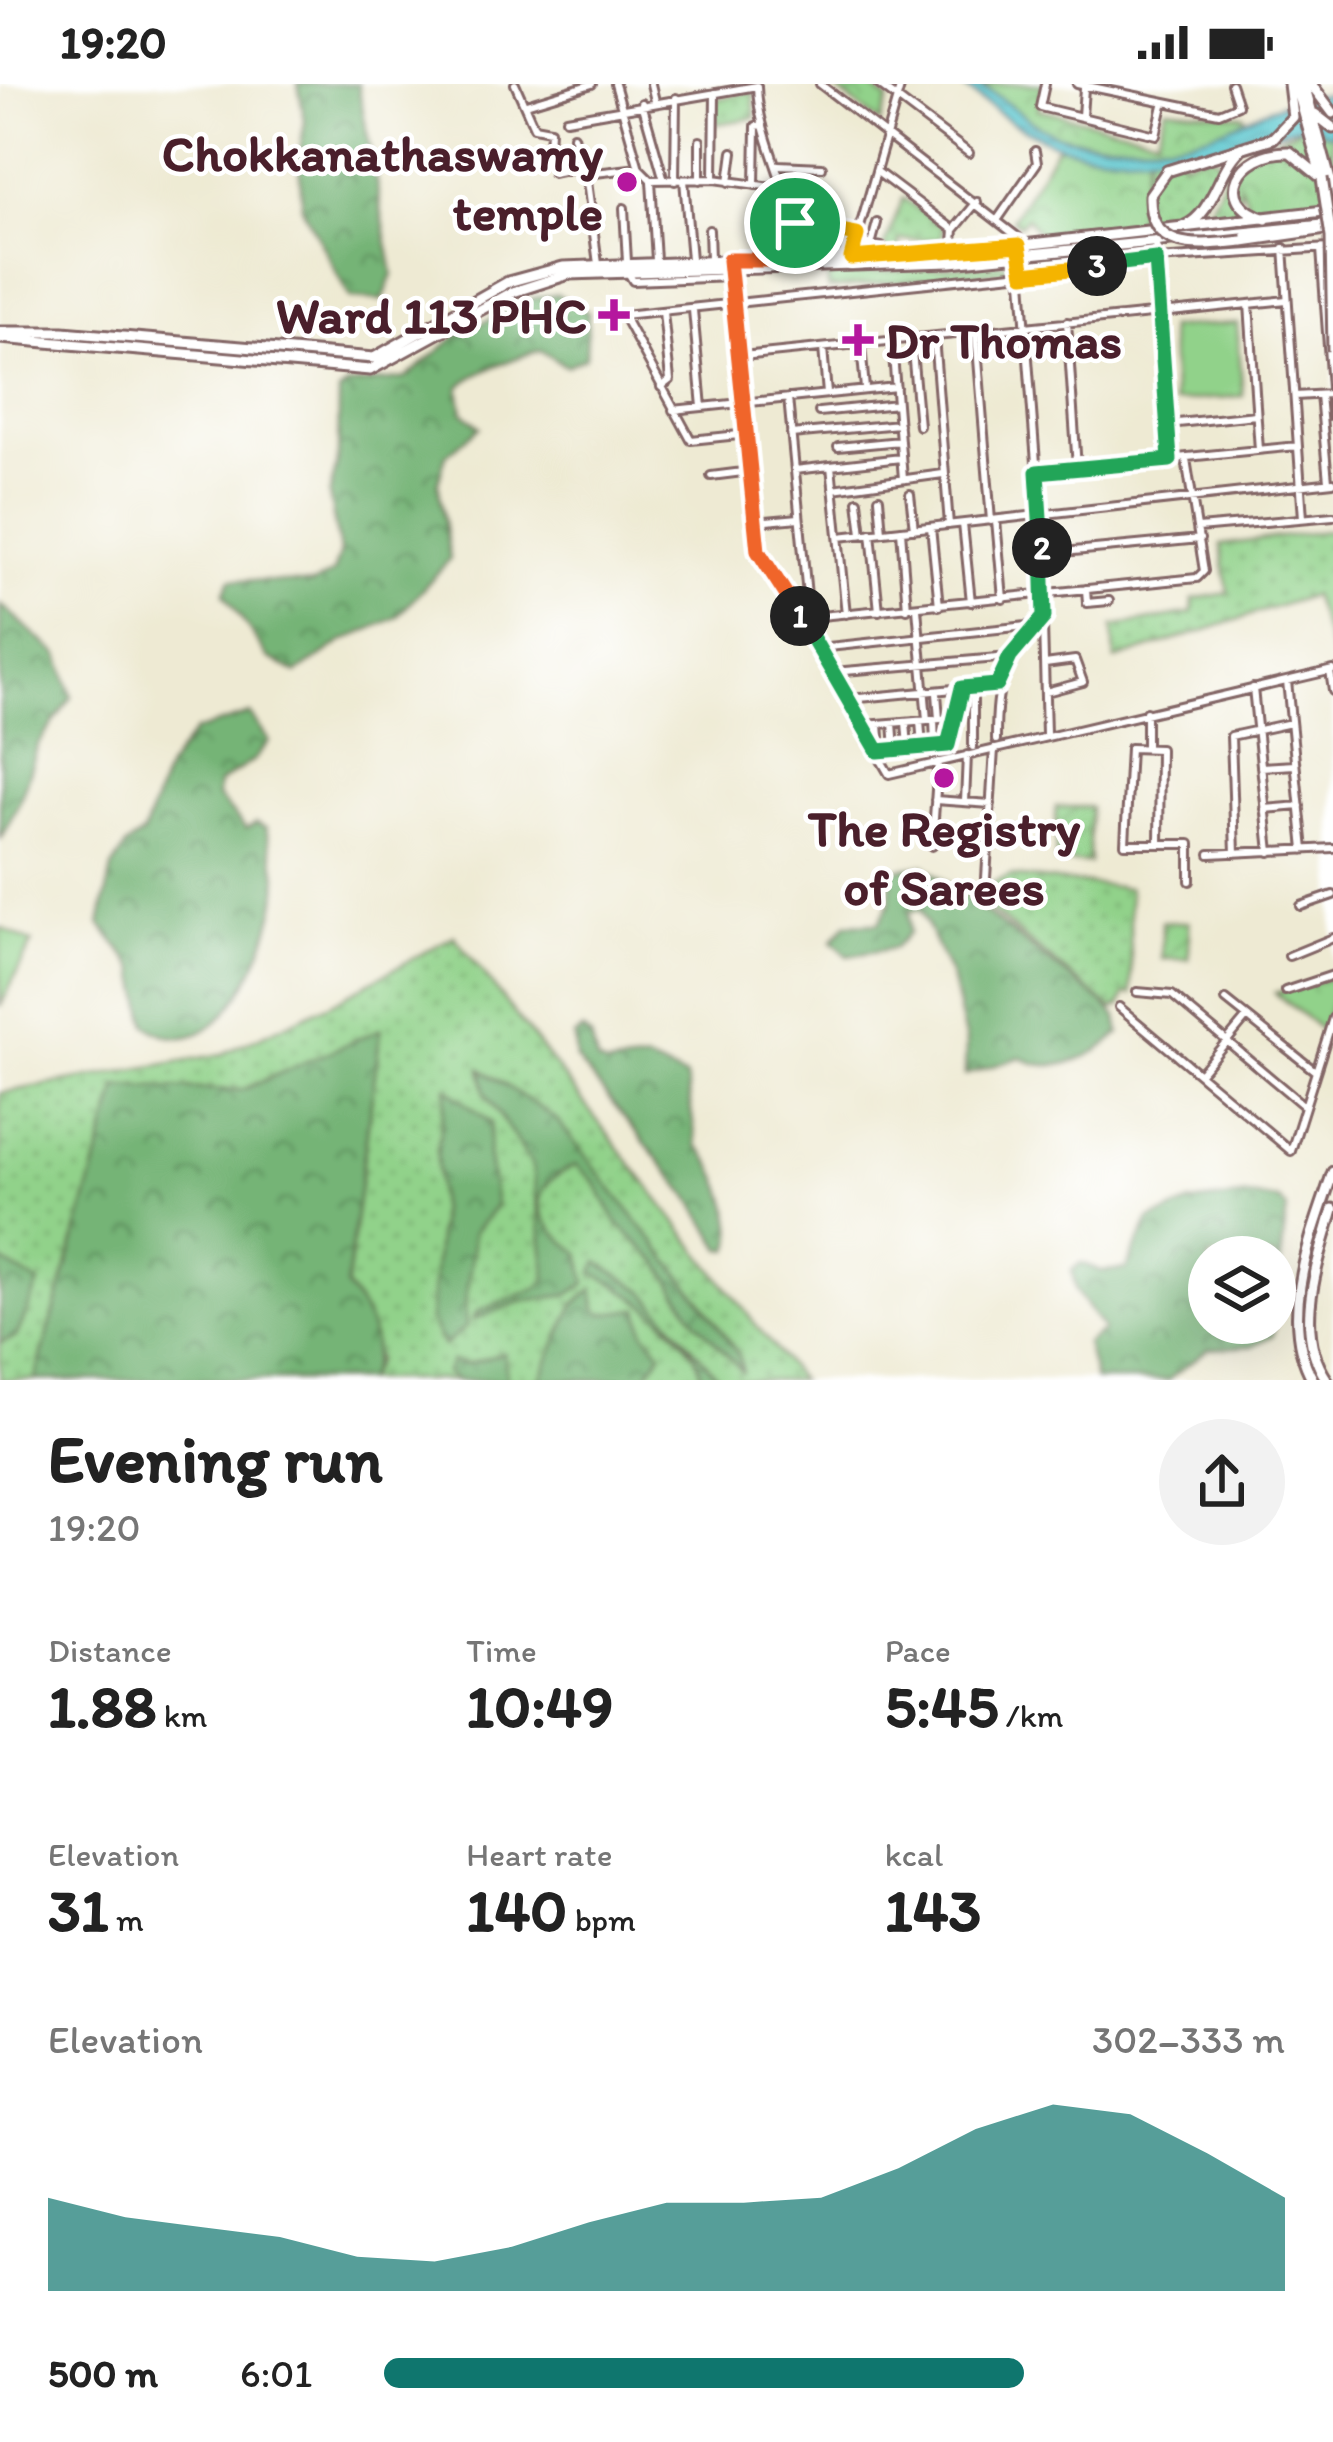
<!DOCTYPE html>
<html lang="en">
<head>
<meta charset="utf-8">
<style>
  :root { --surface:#fff; --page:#f2f2f2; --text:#222; --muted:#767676; --accent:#0f766e }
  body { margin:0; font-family:Itim,sans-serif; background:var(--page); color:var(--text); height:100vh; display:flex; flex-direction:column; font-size:45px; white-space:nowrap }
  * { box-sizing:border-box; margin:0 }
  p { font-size:39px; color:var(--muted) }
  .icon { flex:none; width:66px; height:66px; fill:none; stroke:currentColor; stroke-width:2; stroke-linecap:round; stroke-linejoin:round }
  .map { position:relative; height:1296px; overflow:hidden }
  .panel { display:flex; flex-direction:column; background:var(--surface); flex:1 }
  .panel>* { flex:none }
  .controls { position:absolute; left:1188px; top:1152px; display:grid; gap:24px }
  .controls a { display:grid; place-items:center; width:108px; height:108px; border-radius:50%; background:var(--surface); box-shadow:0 12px 48px #0002; font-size:60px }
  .pin { position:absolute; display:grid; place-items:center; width:102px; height:102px; color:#fff; margin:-51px; border:6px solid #fff; border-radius:50%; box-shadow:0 3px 12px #0007 }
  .km { position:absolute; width:60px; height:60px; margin:-30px; border-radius:50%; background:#222; color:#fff; font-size:33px; line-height:60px; text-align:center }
  .round { display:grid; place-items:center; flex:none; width:126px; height:126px; border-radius:63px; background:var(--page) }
  .headline { display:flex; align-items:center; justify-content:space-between; height:204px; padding:0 48px }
  h1 { font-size:66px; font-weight:700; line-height:90px }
  .stats { display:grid; grid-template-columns:repeat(3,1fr); gap:18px; height:204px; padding:12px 48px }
  .stats div { display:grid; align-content:center }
  .stats b { font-size:60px; font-weight:700 }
  .stats small { font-size:33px; font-weight:400 }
  .stats p { font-size:33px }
  .chart { height:336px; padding:24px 48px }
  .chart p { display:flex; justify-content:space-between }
  .chart svg { width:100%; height:216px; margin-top:12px; fill:var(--accent); opacity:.7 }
  ul { padding:0 48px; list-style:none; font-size:39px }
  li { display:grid; grid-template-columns:192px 144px 1fr; align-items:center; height:90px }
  li i { height:30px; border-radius:15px; background:var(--accent) }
  .status { display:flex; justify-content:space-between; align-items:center; height:84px; padding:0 60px; background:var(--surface); direction:ltr }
  .status svg { height:33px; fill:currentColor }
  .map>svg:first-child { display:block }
  .grass { fill:url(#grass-dots); stroke:#6e785a; stroke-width:3 }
  .forest { fill:url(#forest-crowns); stroke:#5f6a50; stroke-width:3 }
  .park { fill:url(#park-crowns); stroke:#6e785a; stroke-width:3 }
  .garden { fill:url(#garden-furrows); stroke:#6e785a; stroke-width:3 }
  .pitch { fill:#91d28a; stroke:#6e785a; stroke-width:3 }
  .water { fill:url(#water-waves); stroke:#52737d; stroke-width:3 }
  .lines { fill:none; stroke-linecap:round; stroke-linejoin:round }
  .minor-casing { stroke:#836666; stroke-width:12 }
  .major-casing { stroke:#836666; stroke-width:15 }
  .minor { stroke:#fff; stroke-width:6 }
  .major { stroke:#fff; stroke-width:9 }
  .major-bridge-casing { stroke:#836666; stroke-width:15; stroke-linecap:butt }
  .major-bridge { stroke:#fff; stroke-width:9 }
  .split-1-casing { stroke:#fff; stroke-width:24 }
  .split-2-casing { stroke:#fff; stroke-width:24 }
  .split-3-casing { stroke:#fff; stroke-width:24 }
  .split-4-casing { stroke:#fff; stroke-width:24 }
  .split-1 { stroke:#f0652b; stroke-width:15 }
  .split-2 { stroke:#22a559; stroke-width:15 }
  .split-3 { stroke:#22a559; stroke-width:15 }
  .split-4 { stroke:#f5b400; stroke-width:15 }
  .poi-dot { fill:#b5179e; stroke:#fff; stroke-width:4.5 }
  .labels { text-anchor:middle; stroke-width:9; stroke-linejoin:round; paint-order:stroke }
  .poi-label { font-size:51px; font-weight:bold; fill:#4a1f2b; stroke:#fff; text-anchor:end }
</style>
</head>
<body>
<div class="status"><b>19:20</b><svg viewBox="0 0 49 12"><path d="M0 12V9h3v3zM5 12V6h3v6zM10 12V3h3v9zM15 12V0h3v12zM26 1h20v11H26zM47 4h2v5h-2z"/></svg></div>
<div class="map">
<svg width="1333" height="1296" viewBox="0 0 1333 1296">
  <defs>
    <pattern id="grass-dots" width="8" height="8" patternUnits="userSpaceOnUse" patternTransform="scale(3)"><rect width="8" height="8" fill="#91d28a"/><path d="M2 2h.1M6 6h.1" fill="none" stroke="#7fb477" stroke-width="1.8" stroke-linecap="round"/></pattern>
    <pattern id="forest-crowns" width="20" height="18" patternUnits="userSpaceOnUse" patternTransform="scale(3)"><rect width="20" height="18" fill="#74b476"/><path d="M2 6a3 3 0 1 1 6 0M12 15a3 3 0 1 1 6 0" fill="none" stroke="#619261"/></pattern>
    <pattern id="park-crowns" width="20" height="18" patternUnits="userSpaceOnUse" patternTransform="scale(3)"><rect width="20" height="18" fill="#91d28a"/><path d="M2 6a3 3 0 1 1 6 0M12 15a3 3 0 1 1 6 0" fill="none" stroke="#7fb477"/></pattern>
    <pattern id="garden-furrows" width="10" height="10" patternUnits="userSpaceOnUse" patternTransform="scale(3)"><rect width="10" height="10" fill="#91d28a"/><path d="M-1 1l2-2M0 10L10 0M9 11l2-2" fill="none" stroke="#7fb477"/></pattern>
    <pattern id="water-waves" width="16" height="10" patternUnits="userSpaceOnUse" patternTransform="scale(3)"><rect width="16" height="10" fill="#5ac7cf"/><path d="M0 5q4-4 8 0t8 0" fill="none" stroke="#50aab2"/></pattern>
  </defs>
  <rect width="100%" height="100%" fill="#fff"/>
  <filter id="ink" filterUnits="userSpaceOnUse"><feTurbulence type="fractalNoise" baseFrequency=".00833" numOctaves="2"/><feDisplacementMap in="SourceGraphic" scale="24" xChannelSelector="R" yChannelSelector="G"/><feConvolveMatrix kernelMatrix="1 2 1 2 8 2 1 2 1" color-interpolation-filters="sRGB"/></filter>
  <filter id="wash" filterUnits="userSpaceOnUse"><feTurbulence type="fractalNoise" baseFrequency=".004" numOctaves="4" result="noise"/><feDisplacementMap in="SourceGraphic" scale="48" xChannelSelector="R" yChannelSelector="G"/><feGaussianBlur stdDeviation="2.7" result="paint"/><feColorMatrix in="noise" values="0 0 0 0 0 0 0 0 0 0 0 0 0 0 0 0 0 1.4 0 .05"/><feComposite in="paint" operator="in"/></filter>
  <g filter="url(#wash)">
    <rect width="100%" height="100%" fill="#eeead3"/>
    <path class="grass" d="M753,7L755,34L716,40L717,15Z
      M1182,68V77L1210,69L1221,77L1195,131L1135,144L1148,70Z
      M903,114L943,143L942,155L899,156V166L883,167Z
      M1148,163L1149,172L1032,184L1031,176Z
      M1333,446V574L1312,511L1115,576L1113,543L1192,529L1193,515L1228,509L1221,461Z
      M1010,792L1129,804L1132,910H1125L1120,922L1112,925L969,809Z
      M454,852L799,1296H366L377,1275L346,1204L380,946L242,1006L118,1004L35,1296H0V1009L222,970L332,919Z"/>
    <path class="forest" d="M298,0H358L393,190L383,216L350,214L302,123L299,73L305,37Z
      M557,210L588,228L586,273L566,282L540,266C521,272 465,291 459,305L463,328L480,343L446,371L438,398L450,475L397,533L342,558L297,589L268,574L224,509L231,495L313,500L333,489L340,468L329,411L338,376L339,308L349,301L406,294L459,250L534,214Z
      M0,520L59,571L72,613L38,661L20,717L0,756Z
      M250,630L269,657L255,675L218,700L217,712L246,745L256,739L266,744C270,765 280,789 277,810C270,863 218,994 147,941L135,884L100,840L112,784L127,761L143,750L167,684L195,647Z
      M924,781L1103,919L1117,933L1120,949C1096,973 1052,993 1021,973L965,991L966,958L951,893L920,826L909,827V849L894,864L848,872L832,857L846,840L879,839L890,819L892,786Z
      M381,945L346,1203C370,1231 384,1262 366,1296H35L118,1003L242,1006Z
      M582,946L591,953L597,978L606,982L647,977L686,994L697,1062C717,1076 741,1143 730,1166L722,1165L692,1116L576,975L574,953Z
      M481,985L556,1035L702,1218L739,1272L743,1288L695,1236L660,1180L617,1139L595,1098L576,1081C518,1106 538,1140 580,1169L586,1199L568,1211L522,1217L473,1236L477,1228L540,1203L547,1194L532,1081L485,1009Z
      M447,1004L491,1039L488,1069L496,1122L473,1149C474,1183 462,1208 466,1243L444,1262L430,1236L439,1133L437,1068Z
      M1247,1112L1279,1116L1287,1124L1275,1226V1173H1209V1239H1275L1273,1251L1253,1262L1208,1265L1168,1296H1095L1086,1259L1103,1246L1076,1207L1072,1186L1081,1179L1101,1187L1126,1185L1150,1136L1191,1119Z
      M0,1176L39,1199L16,1253L0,1259Z
      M598,1178L644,1207L721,1296H701C702,1255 627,1204 593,1189Z
      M593,1205L596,1225L602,1230L639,1225L644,1247L661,1269L644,1296H539L574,1221Z
      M504,1269L507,1296H457L446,1289L451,1277L466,1280Z"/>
    <path class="park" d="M829,0H867L888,16L880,39Z
      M982,0H1043L1038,25L1157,53L1166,23L1243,31L1246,38C1200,65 1111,63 1061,52C1031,45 1005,18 982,0Z
      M1314,37L1323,48L1333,50V116L1251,127L1240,101L1237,120L1247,133L1204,135L1231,78Z
      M1057,62L1148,70L1135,144L1040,153L1027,133L1020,141L1012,135Z
      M1006,179V187L828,205L827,191Z
      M1333,893V914L1322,947L1275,909Z"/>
    <path class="garden" d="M1056,723H1090L1089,779L1056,778Z
      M1162,838H1189V875H1162Z"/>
    <path class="pitch" d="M1237,239L1243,312L1174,318L1168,244Z
      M0,843L32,859L0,923Z"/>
    <path class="water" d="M960,0C999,0 1019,37 1056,50C1083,60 1128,59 1157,59C1232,58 1268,8 1333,11V50L1323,49L1313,37C1249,61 1120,85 1055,60C1020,47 989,23 960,0Z"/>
  </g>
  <g filter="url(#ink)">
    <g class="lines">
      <defs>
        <path id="minor" d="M515,0L534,43L550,46L549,64L575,61
          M615,0L639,84L651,96L714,95L779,104
          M651,0L655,17
          M820,0L1019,154L1024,223
          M878,0L969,69
          M1045,0L1040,23L1156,51L1163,21
          M1077,0L1219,29L1238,21L1231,0
          M757,3C759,63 798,112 793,173
          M642,19L664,96
          M526,20L592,0
          M1082,32L1084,4
          M566,35L757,2
          M573,52L586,90L598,180
          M700,57V96
          M778,81L822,83
          M876,87L954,146
          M553,89L581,83
          M586,90L639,84
          M714,95L715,9
          M684,96L691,175
          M651,97L656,176
          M675,97L676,14
          M729,98L733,68
          M755,101L756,42L763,41
          M624,124L627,178
          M998,135L1037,79L1035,67
          M795,139L856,151
          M709,146L710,175
          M856,157L882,163L881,168
          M1156,159L1170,376
          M871,161L877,139
          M1284,164L1303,434
          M1321,165L1333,332
          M952,169L954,146L977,118
          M852,171L901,0
          M1020,171L1040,431L1046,650
          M729,185L758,467L889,690L1333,586
          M627,187L633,197L731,193
          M1249,220L1259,366
          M693,226L702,323
          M1067,238L1077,384
          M976,250L991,437
          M934,253L949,441
          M911,256L919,342
          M892,258L903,395
          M861,261L865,305
          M823,264L827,310
          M742,272L1287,216
          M661,303L670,296L663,228
          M1320,311L1328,397
          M1295,312L1330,310
          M788,314L808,522L801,534
          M673,326L896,303
          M819,328L897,320
          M1168,340L1256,331
          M748,350L691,356L623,231L1156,175L1329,164
          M791,350L899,340
          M838,363L900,357
          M831,382L846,530
          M795,386L901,374
          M1037,388L1298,362
          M711,392L751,387
          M833,405L943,390
          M910,410L914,445
          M879,414L882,448
          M858,417L862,450
          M996,436L1003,515
          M755,438L799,434
          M963,440L971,518
          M931,443L939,522
          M1198,444L1333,432
          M901,446L907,525
          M871,449L879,527
          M839,453L1333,398
          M1042,470L1200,455
          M1086,505L1087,519L1109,517
          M917,524L927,636
          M801,534L1197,494L1204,487L1186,375
          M819,564L1036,541
          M1045,580L1075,576L1083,598L1046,608
          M1330,587L1333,607
          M833,588L1010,573
          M1287,597L1304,766
          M1253,604L1270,768
          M937,609L939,635
          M849,615L996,601
          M934,635L935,662
          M920,637L922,663
          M906,638L908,664
          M893,639L895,665
          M879,640L881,667
          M865,641L953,634
          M996,656C996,597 1003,576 1044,533
          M973,663V603
          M1146,664V628
          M878,667L948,661L962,605
          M1261,683L1295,681
          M935,716L991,720
          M965,718L967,671
          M1265,725L1300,722
          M1159,760L1160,665L1130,664L1125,760H1190V797
          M932,762L938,678
          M1235,769L1231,652L1291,639
          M1210,770L1333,764
          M986,794L994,665
          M1301,822L1333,811
          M1289,872L1333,854
          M1285,907L1333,891
          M1137,908L1172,911L1303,1021
          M1226,916L1315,987
          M1119,923L1291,1067L1333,934
          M1199,990L1247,933"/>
        <path id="major" d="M1296,0L1320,87
          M1304,0L1333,107
          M1311,0L1333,29
          M1315,30L1333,44
          M1167,87L1273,54L1293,33L1289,0
          M1266,135C1210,118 1239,66 1290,68L1322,94
          M1185,142C1213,130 1218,87 1240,66
          M1243,157L1333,144
          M0,248H63L374,274L508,198L563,183L952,169L1333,126
          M0,254L370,286L513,208L569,190L951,178L1333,140
          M1313,1296C1277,1234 1312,1150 1333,1088
          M1327,1296C1292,1246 1318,1179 1333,1125"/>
      </defs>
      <use href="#minor" class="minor-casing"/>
      <use href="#major" class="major-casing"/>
      <use href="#minor" class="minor"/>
      <use href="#major" class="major"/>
      <defs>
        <path id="major-bridge" d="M1167,87L1150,111C1148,170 1200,161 1243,157
          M1322,94L1331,153L1333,267"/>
      </defs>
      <use href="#major-bridge" class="major-bridge-casing"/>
      <use href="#major-bridge" class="major-bridge"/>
    </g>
  </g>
  <g class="lines" filter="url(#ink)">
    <defs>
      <path id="split-1" d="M795,139L792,176H729L758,467L800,532"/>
      <path id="split-2" d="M800,532L878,667L948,661L962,604L997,601L1010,573L1044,533L1042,464"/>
      <path id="split-3" d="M1042,464L1037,388L1170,376L1156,175L1097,182"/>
      <path id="split-4" d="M795,139L857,151L851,174L1019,161L1024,190L1097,182"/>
    </defs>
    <use href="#split-1" class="split-1-casing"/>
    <use href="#split-2" class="split-2-casing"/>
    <use href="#split-3" class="split-3-casing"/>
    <use href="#split-4" class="split-4-casing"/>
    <use href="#split-1" class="split-1"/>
    <use href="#split-2" class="split-2"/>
    <use href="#split-3" class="split-3"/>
    <use href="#split-4" class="split-4"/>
  </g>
  <g class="poi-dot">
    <circle cx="627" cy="98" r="12"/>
    <path d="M608 213h12v12h12v12h-12v12h-12v-12h-12v-12h12z"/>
    <path d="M852 238h12v12h12v12h-12v12h-12v-12h-12v-12h12z"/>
    <circle cx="944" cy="694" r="12"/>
  </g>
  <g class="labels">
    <g class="poi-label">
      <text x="603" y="87">Chokkanathaswamy<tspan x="603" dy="59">temple</tspan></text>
      <text x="587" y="249">Ward 113 PHC</text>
      <text x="885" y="274" text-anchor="start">Dr Thomas</text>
      <text x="944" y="762" text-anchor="middle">The Registry<tspan x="944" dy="59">of Sarees</tspan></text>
    </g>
  </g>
</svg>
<div class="controls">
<a><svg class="icon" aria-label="layers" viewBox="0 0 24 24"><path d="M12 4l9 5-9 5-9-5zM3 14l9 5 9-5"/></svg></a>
</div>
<div class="pin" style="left:795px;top:139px;background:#1e9e55"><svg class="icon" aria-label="arrive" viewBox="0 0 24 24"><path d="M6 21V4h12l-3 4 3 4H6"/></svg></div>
<b class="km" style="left:800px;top:532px">1</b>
<b class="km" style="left:1042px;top:464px">2</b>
<b class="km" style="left:1097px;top:182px">3</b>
</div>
<section class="panel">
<div class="headline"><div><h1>Evening run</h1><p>19:20</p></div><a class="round"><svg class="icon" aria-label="share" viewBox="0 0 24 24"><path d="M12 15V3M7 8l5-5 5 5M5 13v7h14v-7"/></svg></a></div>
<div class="stats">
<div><p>Distance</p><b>1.88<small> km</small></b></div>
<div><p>Time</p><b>10:49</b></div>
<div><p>Pace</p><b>5:45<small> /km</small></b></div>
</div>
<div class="stats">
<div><p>Elevation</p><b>31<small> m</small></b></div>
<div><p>Heart rate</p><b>140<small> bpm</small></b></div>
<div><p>kcal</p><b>143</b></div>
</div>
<div class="chart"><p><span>Elevation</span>302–333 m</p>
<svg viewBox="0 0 160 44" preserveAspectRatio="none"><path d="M0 44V25L10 29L20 31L30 33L40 37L50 38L60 35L70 30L80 26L90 26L100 25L110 19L120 11L130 6L140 8L150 16L160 25V44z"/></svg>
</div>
<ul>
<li><b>500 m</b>6:01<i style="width:71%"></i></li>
</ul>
</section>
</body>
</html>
